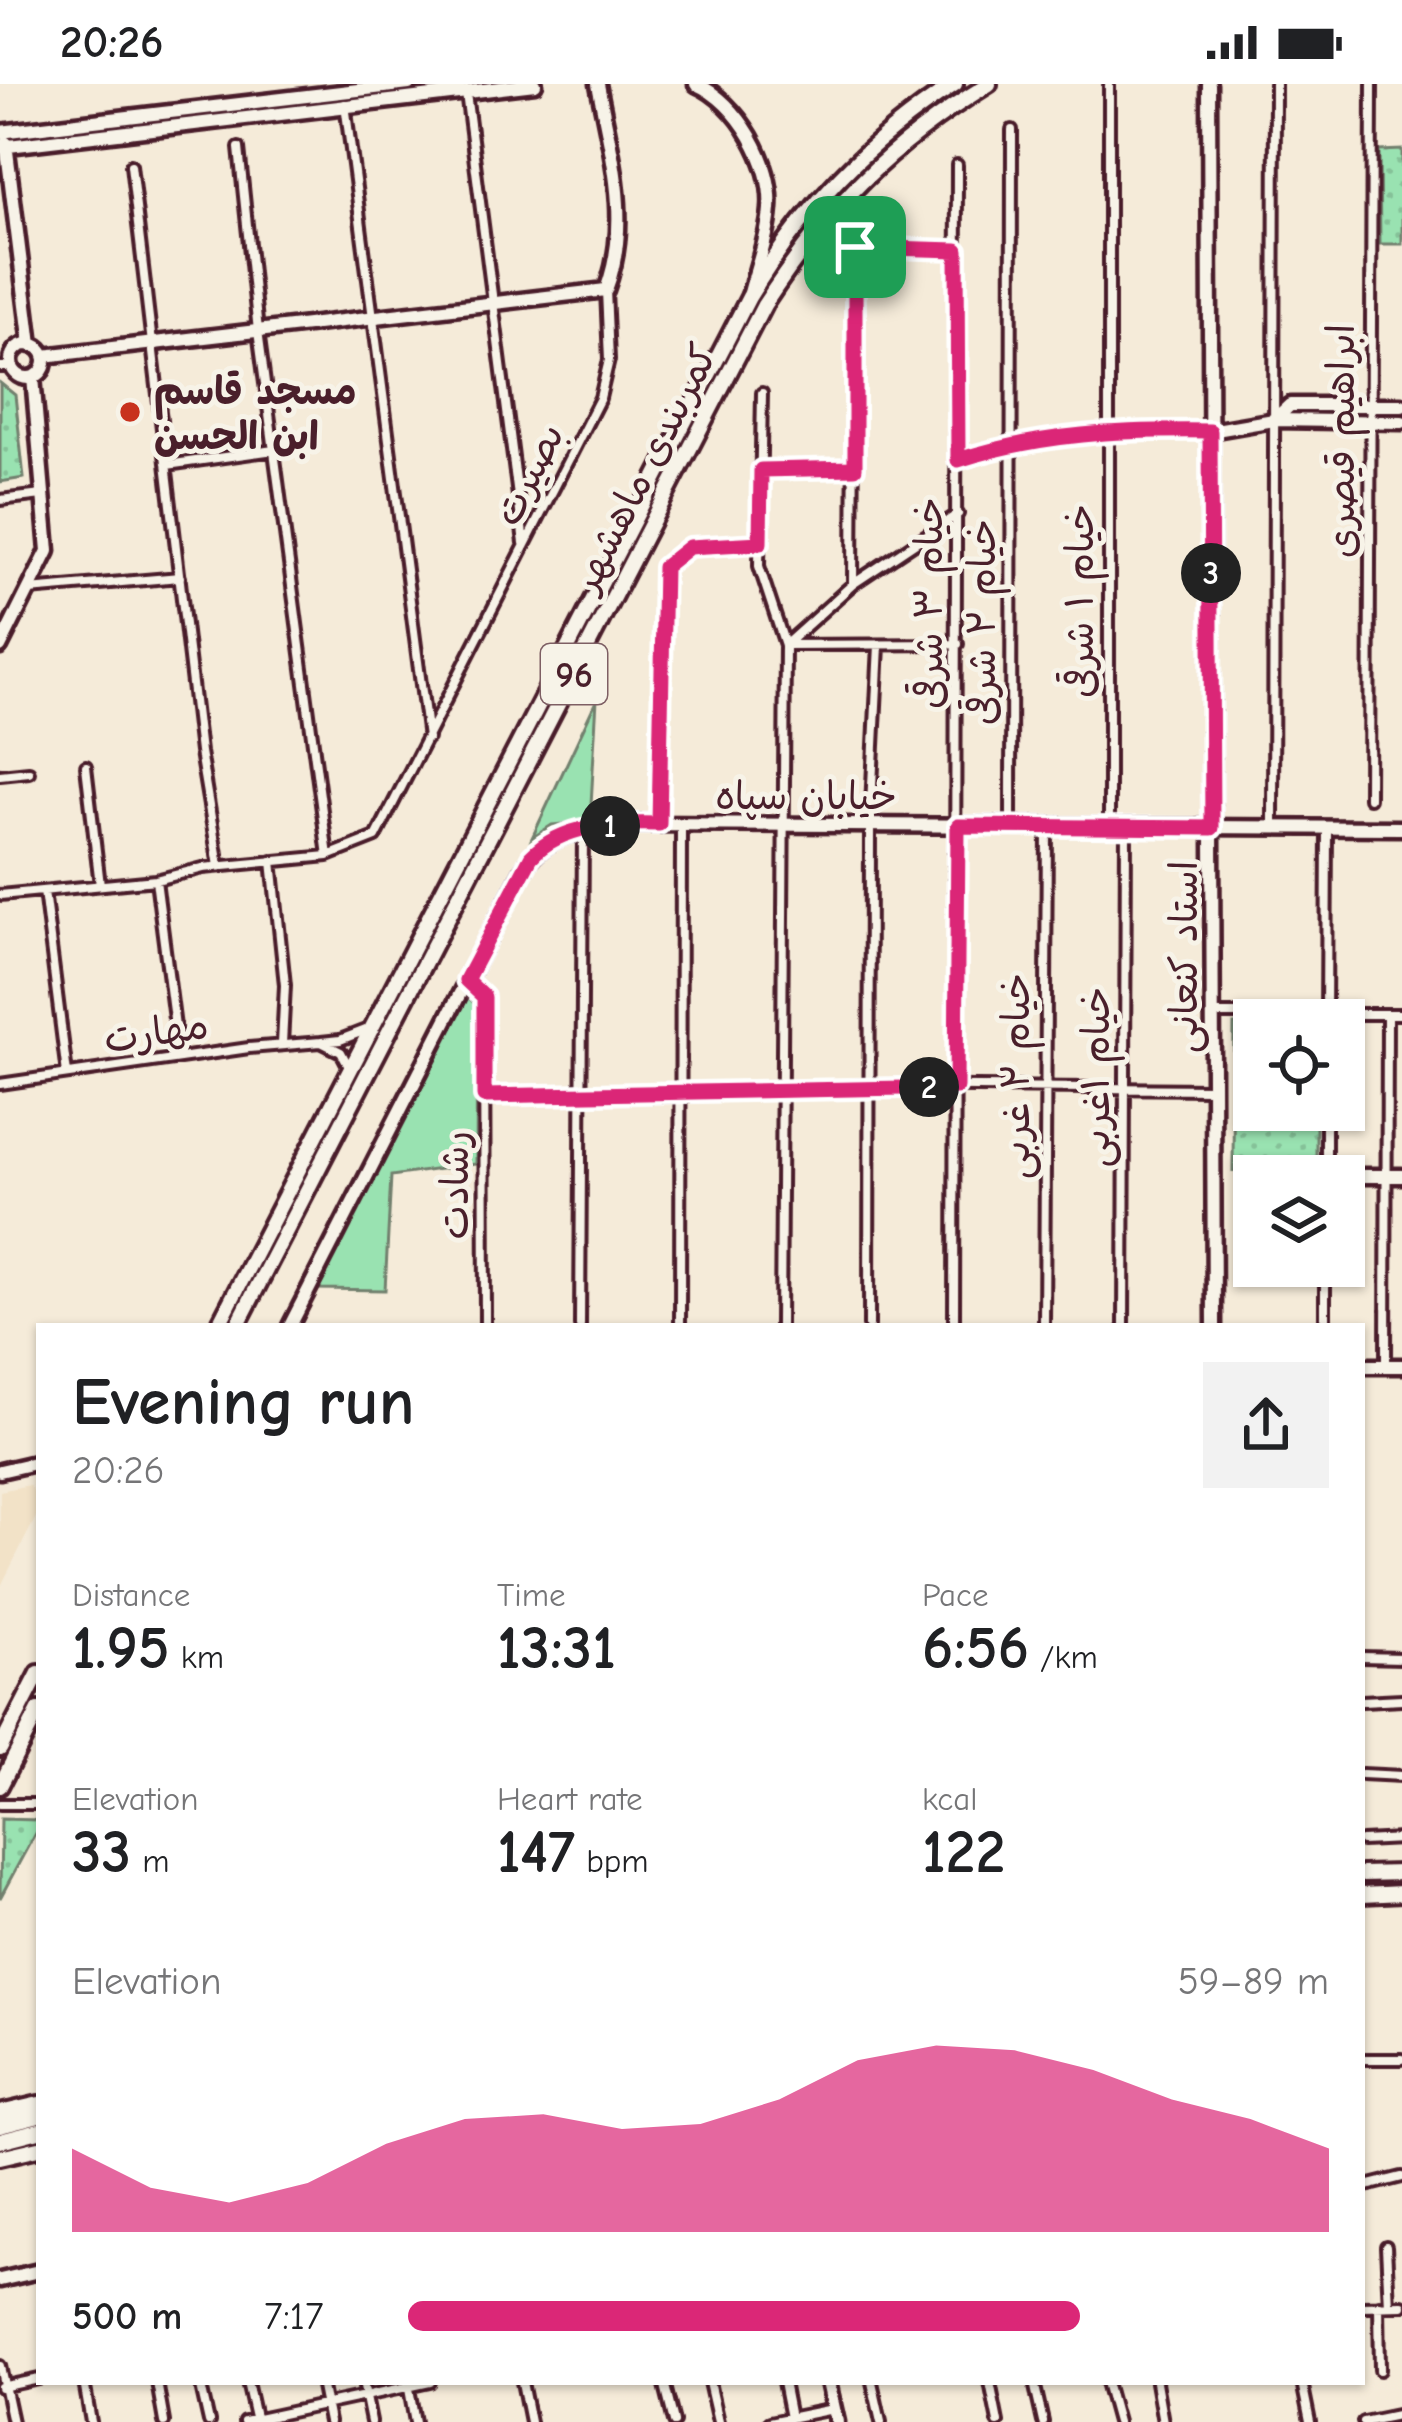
<!DOCTYPE html>
<html lang="en">
<head>
<meta charset="utf-8">
<style>
  :root { --surface:#fff; --page:#f2f2f2; --text:#202124; --muted:#757577; --accent:#db2777 }
  body { margin:0; font-family:"Comic Neue","Playpen Sans Arabic",sans-serif; background:var(--page); color:var(--text); height:100vh; display:flex; flex-direction:column; font-size:45px; white-space:nowrap }
  * { box-sizing:border-box; margin:0 }
  p { font-size:39px; color:var(--muted) }
  .icon { flex:none; width:66px; height:66px; fill:none; stroke:currentColor; stroke-width:2; stroke-linecap:round; stroke-linejoin:round }
  .map { position:relative; flex:1; overflow:hidden }
  .side { position:absolute; left:36px; top:1239px; width:1329px; height:1062px; display:flex; flex-direction:column; background:var(--surface); border-radius:0px; box-shadow:0 3px 9px #0004 }
  .side>* { flex:none }
  .tools { position:absolute; left:1233px; top:915px; display:grid; gap:24px }
  .tools a { display:grid; place-items:center; width:132px; height:132px; border-radius:0px; background:var(--surface); box-shadow:0 3px 9px #0004; font-size:60px }
  .pin { position:absolute; display:grid; place-items:center; width:102px; height:102px; color:#fff; margin:-51px; border-radius:24px; box-shadow:0 6px 18px #0006 }
  .km { position:absolute; width:60px; height:60px; margin:-30px; border-radius:50%; background:#222; color:#fff; font-size:33px; line-height:60px; text-align:center }
  .round { display:grid; place-items:center; flex:none; width:126px; height:126px; border-radius:0px; background:var(--page) }
  .summary { display:flex; align-items:center; justify-content:space-between; height:204px; padding:0 36px }
  h1 { font-size:66px; font-weight:800; line-height:90px }
  .figures { display:grid; grid-template-columns:repeat(3,1fr); gap:18px; height:204px; padding:12px 36px }
  .figures div { display:grid; align-content:center }
  .figures b { font-size:60px; font-weight:800 }
  .figures small { font-size:33px; font-weight:400 }
  .figures p { font-size:33px }
  .chart { height:336px; padding:24px 36px }
  .chart p { display:flex; justify-content:space-between }
  .chart svg { width:100%; height:216px; margin-top:12px; fill:var(--accent); opacity:.7 }
  ul { padding:0 36px; list-style:none; font-size:39px }
  li { display:grid; grid-template-columns:192px 144px 1fr; align-items:center; height:90px }
  li i { height:30px; border-radius:15px; background:var(--accent) }
  .status { display:flex; justify-content:space-between; align-items:center; height:84px; padding:0 60px; background:var(--surface); direction:ltr }
  .status svg { height:33px; fill:currentColor }
  .map>svg:first-child { display:block }
  .built { fill:#f2e2c7 }
  .grass { fill:#99e2b1; stroke:#72806e; stroke-width:3 }
  .park { fill:url(#park-dots); stroke:#72806e; stroke-width:3 }
  .lines { fill:none; stroke-linecap:round; stroke-linejoin:round }
  .street-casing { stroke:#4a1f2b; stroke-width:16 }
  .secondary-casing { stroke:#4a1f2b; stroke-width:21 }
  .primary-casing { stroke:#4a1f2b; stroke-width:22 }
  .street { stroke:#f7f3e8; stroke-width:8 }
  .secondary { stroke:#f7f3e8; stroke-width:12 }
  .primary { stroke:#f7f3e8; stroke-width:14 }
  .route-casing { stroke:#fff; stroke-width:24 }
  .route { stroke:#db2777; stroke-width:15 }
  .poi-dot { fill:#c8321e; stroke:#f7f3e8; stroke-width:4.5 }
  .labels { text-anchor:middle; stroke-width:10; stroke-linejoin:round; paint-order:stroke }
  .shield { fill:#f7f3e8; stroke:#7e5f64; stroke-width:3 }
  .shield-label { font-size:36px; font-weight:bold; fill:#4a1f2b }
  .poi-label { font-size:39px; font-weight:bold; fill:#4a1f2b; stroke:#f7f3e8; text-anchor:start }
  .street-label { font-size:39px; fill:#4a1f2b; stroke:#f7f3e8 }
</style>
</head>
<body>
<div class="status"><b>20:26</b><svg viewBox="0 0 49 12"><path d="M0 12V9h3v3zM5 12V6h3v6zM10 12V3h3v9zM15 12V0h3v12zM26 1h20v11H26zM47 4h2v5h-2z"/></svg></div>
<div class="map">
<svg width="1402" height="2338" viewBox="0 0 1402 2338">
  <defs>
    <pattern id="park-dots" width="8" height="8" patternUnits="userSpaceOnUse" patternTransform="scale(3)"><rect width="8" height="8" fill="#99e2b1"/><path d="M2 2h.1M6 6h.1" fill="none" stroke="#85c198" stroke-width="1.8" stroke-linecap="round"/></pattern>
  </defs>
  <rect width="100%" height="100%" fill="#f5ebd9"/>
  <filter id="ink" filterUnits="userSpaceOnUse"><feTurbulence type="fractalNoise" baseFrequency=".00833" numOctaves="2"/><feDisplacementMap in="SourceGraphic" scale="24" xChannelSelector="R" yChannelSelector="G"/><feConvolveMatrix kernelMatrix="1 2 1 2 8 2 1 2 1" color-interpolation-filters="sRGB"/></filter>
  <g filter="url(#ink)">
    <path class="built" d="M29,1401L39,1414V1427L0,1504V1407Z"/>
    <path class="grass" d="M597,615L590,738L552,741L532,754Z
      M466,911L477,922L476,1080L391,1092L385,1206L318,1205Z"/>
    <path class="park" d="M1402,66V160H1380L1379,67Z
      M0,299L15,311L24,394L0,398Z
      M1234,941H1254V1026H1316V1088L1233,1087Z
      M1,1735L39,1736V1742L0,1814Z"/>
    <g class="lines">
      <defs>
        <path id="street" d="M1109,2V742
          M466,9L524,459
          M345,20L428,654
          M239,64L258,247L328,772
          M131,81L200,668L219,782
          M0,283H12
          M762,309L759,482L785,561L780,1242
          M958,376C1044,349 1120,346 1210,347
          M167,381L274,366
          M761,386L855,384
          M0,416L42,411
          M853,500L855,163L957,167
          M29,506L180,493
          M785,561L853,500L958,430
          M785,561L958,560
          M86,682L100,801
          M0,691L29,688
          M1369,714L1372,0
          M659,740L664,483L689,463L760,459
          M1011,741L1012,46
          M1273,742L1275,0
          M272,777L285,901L282,960
          M156,796L179,974
          M44,807L67,990
          M0,811L156,796L203,784L328,772L376,753L600,314L609,276L606,206
          M467,897L484,913L485,1242
          M1213,930H1402
          M1326,936L1327,744
          M350,985L341,968L321,958L340,956L371,944
          M0,1000L249,964L321,958
          M484,1012L680,1011L869,1002L1213,1005
          M1326,1092V1026
          M580,1242L583,746
          M680,1242L681,741
          M869,1242L870,742L879,561
          M954,1242L957,81
          M1044,1242L1047,743
          M1124,1242L1126,744
          M1325,1242V1182
          M1386,1282L1387,930
          M1362,1573L1402,1574
          M1362,1617L1402,1615
          M1362,1690L1402,1692
          M0,1720H39
          M1362,1757L1402,1755
          M1362,1975H1402
          M1362,2103L1402,2093
          M1386,2162L1389,2221
          M1379,2221L1380,2286
          M1362,2222L1402,2221
          M0,2282L12,2338
          M84,2298L91,2338
          M157,2298L164,2338
          M200,2298L209,2338
          M247,2298L256,2338
          M321,2298L329,2338
          M363,2298L371,2338
          M522,2298L530,2338
          M664,2298L674,2338
          M709,2298L718,2338
          M783,2298L790,2334
          M872,2298L881,2338
          M990,2298L998,2338
          M1034,2298L1043,2338
          M1106,2298L1117,2338
          M1156,2298L1163,2338
          M1302,2298L1310,2338
          M408,2299L415,2338
          M1,2303L39,2295
          M244,2338L430,2298
          M769,2338L833,2325
          M1363,2338L1402,2330"/>
        <path id="secondary" d="M696,0C738,18 774,80 770,125C768,153 757,182 750,209
          M1209,0L1214,1242
          M0,48L409,0
          M6,59L31,261
          M0,63L535,0
          M11 277a17 17 0 1 1 34 0a17 17 0 1 1-34 0Z
          M44,272L606,206C632,137 611,70 598,0
          M1274,336L1290,321H1402
          M1210,347L1274,336L1402,338
          M0,563L48,467L33,293
          M1344,1092H1402
          M290,1242L523,786C550,743 591,744 637,740L1402,744
          M1362,1282H1402
          M0,1387L39,1378
          M0,2196L39,2187
          M828,2298L837,2338"/>
        <path id="primary" d="M218,1242L749,213C805,122 865,59 955,0
          M237,1242L764,221C829,122 888,62 989,0
          M0,1665L39,1589
          M0,1702L39,1626
          M1362,1790L1402,1789
          M1362,1811L1402,1809
          M0,2029L39,2020
          M0,2042L39,2032
          M0,2057L39,2047
          M0,2073L39,2064"/>
      </defs>
      <use href="#street" class="street-casing"/>
      <use href="#secondary" class="secondary-casing"/>
      <use href="#primary" class="primary-casing"/>
      <use href="#street" class="street"/>
      <use href="#secondary" class="secondary"/>
      <use href="#primary" class="primary"/>
    </g>
  </g>
  <g class="lines" filter="url(#ink)">
    <defs>
      <path id="route" d="M855,163L957,166L958,376C1044,349 1120,346 1210,347L1212,744L958,742L956,1003L484,1012V913L466,896L531,773C563,739 615,739 659,740L664,483L689,463L760,459L761,386L855,384Z"/>
    </defs>
    <use href="#route" class="route-casing"/>
    <use href="#route" class="route"/>
  </g>
  <circle class="poi-dot" cx="130" cy="328" r="12"/>
  <g class="labels">
    <rect class="shield" x="541" y="560" width="66" height="60" rx="9"/>
    <g class="shield-label">
      <text x="574" y="603">96</text>
    </g>
    <g class="poi-label">
      <text x="154" y="320">مسجد قاسم<tspan x="154" dy="45">ابن الحسن</tspan></text>
    </g>
    <g class="street-label">
      <text transform="translate(1340 357) rotate(-90)" y="14">ابراهیم قیصری</text>
      <text transform="translate(644 383) rotate(-63)" y="14">کمربندی ماهشهر</text>
      <text transform="translate(528 390) rotate(-63)" y="14">بصیرت</text>
      <text transform="translate(1079 517) rotate(-90)" y="14">خیام ۱ شرقی</text>
      <text transform="translate(928 519) rotate(-90)" y="14">خیام ۳ شرقی</text>
      <text transform="translate(981 538) rotate(-90)" y="14">خیام ۲ شرقی</text>
      <text x="806" y="725">خیابان سپاه</text>
      <text transform="translate(1183 873) rotate(-90)" y="14">استاد کنعانی</text>
      <text transform="translate(156 947) rotate(-8)" y="14">مهارت</text>
      <text transform="translate(1015 992) rotate(-90)" y="14">خیام ۲ غربی</text>
      <text transform="translate(1095 993) rotate(-90)" y="14">خیام ۱غربی</text>
      <text transform="translate(454 1101) rotate(-90)" y="14">رشادت</text>
    </g>
  </g>
</svg>
<div class="tools">
<a><svg class="icon" aria-label="locate" viewBox="0 0 24 24"><circle cx="12" cy="12" r="6"/><path d="M12 2v4M12 18v4M2 12h4M18 12h4"/></svg></a>
<a><svg class="icon" aria-label="layers" viewBox="0 0 24 24"><path d="M12 4l9 5-9 5-9-5zM3 14l9 5 9-5"/></svg></a>
</div>
<div class="pin" style="left:855px;top:163px;background:#1e9e55"><svg class="icon" aria-label="arrive" viewBox="0 0 24 24"><path d="M6 21V4h12l-3 4 3 4H6"/></svg></div>
<b class="km" style="left:610px;top:742px">1</b>
<b class="km" style="left:929px;top:1003px">2</b>
<b class="km" style="left:1211px;top:489px">3</b>
<section class="side">
<div class="summary"><div><h1>Evening run</h1><p>20:26</p></div><a class="round"><svg class="icon" aria-label="share" viewBox="0 0 24 24"><path d="M12 15V3M7 8l5-5 5 5M5 13v7h14v-7"/></svg></a></div>
<div class="figures">
<div><p>Distance</p><b>1.95<small> km</small></b></div>
<div><p>Time</p><b>13:31</b></div>
<div><p>Pace</p><b>6:56<small> /km</small></b></div>
</div>
<div class="figures">
<div><p>Elevation</p><b>33<small> m</small></b></div>
<div><p>Heart rate</p><b>147<small> bpm</small></b></div>
<div><p>kcal</p><b>122</b></div>
</div>
<div class="chart"><p><span>Elevation</span>59–89 m</p>
<svg viewBox="0 0 160 44" preserveAspectRatio="none"><path d="M0 44V27L10 35L20 38L30 34L40 26L50 21L60 20L70 23L80 22L90 17L100 9L110 6L120 7L130 11L140 17L150 21L160 27V44z"/></svg>
</div>
<ul>
<li><b>500 m</b>7:17<i style="width:73%"></i></li>
</ul>
</section>
</div>
</body>
</html>
